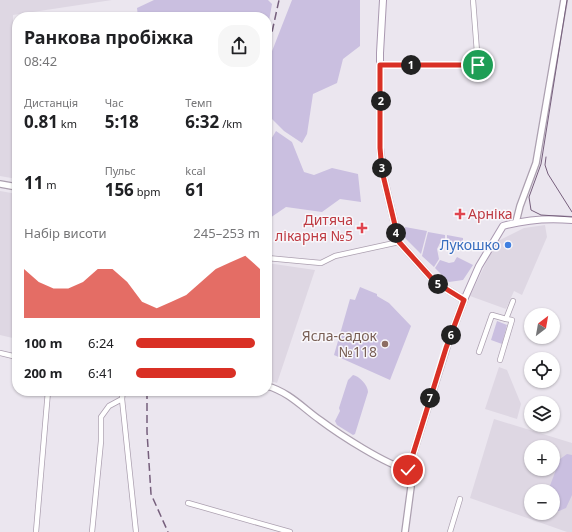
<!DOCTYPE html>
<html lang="uk">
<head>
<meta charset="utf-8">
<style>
  :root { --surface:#fff; --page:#f6f6f6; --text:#202124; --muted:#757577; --accent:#d93025 }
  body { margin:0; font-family:"Noto Sans",sans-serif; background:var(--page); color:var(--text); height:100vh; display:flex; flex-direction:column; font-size:15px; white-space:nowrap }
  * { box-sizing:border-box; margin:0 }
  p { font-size:13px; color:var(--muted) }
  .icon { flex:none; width:22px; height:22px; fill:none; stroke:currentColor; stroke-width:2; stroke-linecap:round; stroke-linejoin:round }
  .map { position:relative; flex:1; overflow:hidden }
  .drawer { position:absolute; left:12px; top:12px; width:260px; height:384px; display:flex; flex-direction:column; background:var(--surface); border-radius:16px; box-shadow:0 1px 3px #0004 }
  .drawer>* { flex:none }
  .needle { width:26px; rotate:31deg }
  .controls { position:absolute; left:524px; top:308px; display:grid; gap:8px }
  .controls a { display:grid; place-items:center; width:36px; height:36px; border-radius:50%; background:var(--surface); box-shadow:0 1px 3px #0004; font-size:20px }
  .pin { position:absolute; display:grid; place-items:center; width:34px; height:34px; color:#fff; margin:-17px; border:2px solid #fff; border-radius:50%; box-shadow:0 1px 4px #0007 }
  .km { position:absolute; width:20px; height:20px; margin:-10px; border-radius:50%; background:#222; color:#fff; font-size:11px; line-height:20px; text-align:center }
  .round { display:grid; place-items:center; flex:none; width:42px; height:42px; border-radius:16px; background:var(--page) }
  .overview { display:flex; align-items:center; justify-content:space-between; height:68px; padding:0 12px }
  h1 { font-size:18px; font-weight:700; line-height:30px }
  .metrics { display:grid; grid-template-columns:repeat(3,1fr); gap:6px; height:68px; padding:4px 12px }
  .metrics div { display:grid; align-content:center }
  .metrics b { font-size:17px; font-weight:700 }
  .metrics small { font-size:11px; font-weight:400 }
  .metrics p { font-size:11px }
  .chart { height:112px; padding:8px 12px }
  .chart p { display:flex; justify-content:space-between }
  .chart svg { width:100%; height:72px; margin-top:4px; fill:var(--accent); opacity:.7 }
  ul { padding:0 12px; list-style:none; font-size:13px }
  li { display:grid; grid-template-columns:64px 48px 1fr; align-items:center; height:30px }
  li i { height:10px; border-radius:5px; background:var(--accent) }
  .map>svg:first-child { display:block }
  .built { fill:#ded7e3; fill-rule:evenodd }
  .green { fill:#cabfe0 }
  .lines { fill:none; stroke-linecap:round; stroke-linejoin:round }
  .minor-casing { stroke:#aca0b0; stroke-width:6 }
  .tertiary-casing { stroke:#aca0b0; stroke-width:8 }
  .secondary-casing { stroke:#a998b0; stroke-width:8 }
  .minor { stroke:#fff; stroke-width:4.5 }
  .tertiary { stroke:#fff; stroke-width:5.5 }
  .secondary { stroke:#fff; stroke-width:6 }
  .tram { stroke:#765f7c; stroke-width:1 }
  .rail { stroke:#765f7c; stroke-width:1.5; stroke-dasharray:8 4; stroke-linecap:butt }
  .route-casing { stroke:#fff; stroke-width:8 }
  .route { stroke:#d93025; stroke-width:5 }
  .health-dot { fill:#e0444e; stroke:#f9f7fb; stroke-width:1.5 }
  .shop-dot { fill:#3f7fe0; stroke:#f9f7fb; stroke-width:1.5 }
  .education-dot { fill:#8d6e63; stroke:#f9f7fb; stroke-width:1.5 }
  .labels { text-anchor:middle; stroke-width:3; stroke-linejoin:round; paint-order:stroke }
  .health-label { font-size:14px; fill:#be3a42; stroke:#f9f7fb; text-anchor:start }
  .shop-label { font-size:14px; fill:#366cbe; stroke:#f9f7fb; text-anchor:end }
  .education-label { font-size:14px; fill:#785e54; stroke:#f9f7fb; text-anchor:end }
</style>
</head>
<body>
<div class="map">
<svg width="572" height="532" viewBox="0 0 572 532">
  <rect width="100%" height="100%" fill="#ebe6ef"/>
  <path class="built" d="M0,0H112L13,15V69L17,70V179L0,176Z
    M0,191L17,194V339L0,335Z
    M545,225L547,237L522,295L514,291L506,309L470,296L496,242L524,228Z
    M267,263L315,270L277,383L267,380V354L269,347L267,346Z
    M499,367L507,370L521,404L517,419L485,409Z
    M494,419L572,443V532H567L470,498ZM531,447H553V469H531ZM531,491H553V513H531Z"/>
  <path class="green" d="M154,0H268L272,4L267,32V17H138L137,8Z
    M292,0H360V46L343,59L337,83L313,94L307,134L302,143L284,131L267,114V64Z
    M276,131L292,142L304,172L314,175L332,168L358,174L361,202L340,199L322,212L286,207L267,220V146Z
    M405,227L427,231L421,254L404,237L403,233Z
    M428,232L445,235V242L440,243L437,249L439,259L434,267L422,256Z
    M447,235L463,238V247L458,249L447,244Z
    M457,257L473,265L463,280L449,282L435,268L440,260L449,263L454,262Z
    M360,287L377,294V296L389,303L411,326L390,380L334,355L350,299L355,300Z
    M497,321L507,325L502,344L491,340Z
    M353,375C359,376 368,385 368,392L355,434L353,435L337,425L335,421L340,411L339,408L348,380Z
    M567,454L572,455V495L566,508L559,511H554L553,491H548L560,459Z"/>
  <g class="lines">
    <defs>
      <path id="minor" d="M380,65H478L473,0
        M267,258L321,263L335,256L399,242
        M479,352L492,315L506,319L513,301
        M0,353L17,357
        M500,360L512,320L506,319
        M122,399L136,532
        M188,503L290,532
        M36,532L48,391
        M92,532L101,441V417L109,406L122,399L123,391
        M450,532L460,499"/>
      <path id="tertiary" d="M0,184L17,187
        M516,222L520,206L536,163L564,0
        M267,386C289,392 303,408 320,420C340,435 385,464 408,470
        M405,532L411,487L408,470L448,343L464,300"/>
      <path id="secondary" d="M383,0L380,53V148L384,179L399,242L435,282L464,300L479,266L503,226C524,220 550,218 572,220"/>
    </defs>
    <use href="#minor" class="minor-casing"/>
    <use href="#tertiary" class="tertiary-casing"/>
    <use href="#secondary" class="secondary-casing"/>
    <use href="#minor" class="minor"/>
    <use href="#tertiary" class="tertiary"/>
    <use href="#secondary" class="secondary"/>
    <path class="tram" d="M567,0L541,164L529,197L531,210L541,215L572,217
      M546,157L545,165L548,174L572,212"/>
    <path class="rail" d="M267,55L279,0
      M147,391V432L151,494L168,532"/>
  </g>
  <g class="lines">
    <defs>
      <path id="route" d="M408,470L446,348L464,300L435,282L399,242L382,171L380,148V65H478"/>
    </defs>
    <use href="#route" class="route-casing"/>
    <use href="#route" class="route"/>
  </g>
  <g class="health-dot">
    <path d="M458 208h4v4h4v4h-4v4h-4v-4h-4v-4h4z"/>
    <path d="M360 222h4v4h4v4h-4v4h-4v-4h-4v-4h4z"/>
  </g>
  <circle class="shop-dot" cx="508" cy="245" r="4"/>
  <circle class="education-dot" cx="385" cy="344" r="4"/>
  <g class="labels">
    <g class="health-label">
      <text x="468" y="219">Арніка</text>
      <text x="353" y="225" text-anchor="end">Дитяча<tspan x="353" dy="16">лікарня №5</tspan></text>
    </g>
    <g class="shop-label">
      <text x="500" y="250">Лукошко</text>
    </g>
    <g class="education-label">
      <text x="377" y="341">Ясла-садок<tspan x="377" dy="16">№118</tspan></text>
    </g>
  </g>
</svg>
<div class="controls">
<a><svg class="needle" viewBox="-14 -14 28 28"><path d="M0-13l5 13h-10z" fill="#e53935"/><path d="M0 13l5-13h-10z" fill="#757577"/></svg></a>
<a><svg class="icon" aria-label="locate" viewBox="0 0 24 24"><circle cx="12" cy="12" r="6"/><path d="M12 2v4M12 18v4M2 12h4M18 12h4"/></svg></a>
<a><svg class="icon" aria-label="layers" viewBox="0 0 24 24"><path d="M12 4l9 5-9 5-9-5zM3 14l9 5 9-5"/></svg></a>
<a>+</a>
<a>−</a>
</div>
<div class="pin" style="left:478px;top:65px;background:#1e9e55"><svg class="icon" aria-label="arrive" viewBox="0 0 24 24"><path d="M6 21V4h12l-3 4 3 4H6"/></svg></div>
<div class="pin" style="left:408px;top:470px;background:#d93025"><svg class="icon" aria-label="check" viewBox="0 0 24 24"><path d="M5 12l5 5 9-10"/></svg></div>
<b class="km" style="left:411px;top:65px">1</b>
<b class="km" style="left:381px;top:101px">2</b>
<b class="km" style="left:382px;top:168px">3</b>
<b class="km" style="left:396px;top:233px">4</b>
<b class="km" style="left:438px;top:284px">5</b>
<b class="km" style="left:451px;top:335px">6</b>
<b class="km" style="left:430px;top:398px">7</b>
<section class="drawer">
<div class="overview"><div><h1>Ранкова пробіжка</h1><p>08:42</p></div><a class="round"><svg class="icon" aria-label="share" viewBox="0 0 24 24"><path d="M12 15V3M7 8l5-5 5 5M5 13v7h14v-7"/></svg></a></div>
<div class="metrics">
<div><p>Дистанція</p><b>0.81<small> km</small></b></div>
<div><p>Час</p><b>5:18</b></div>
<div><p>Темп</p><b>6:32<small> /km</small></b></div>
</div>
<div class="metrics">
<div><b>11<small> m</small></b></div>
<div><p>Пульс</p><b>156<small> bpm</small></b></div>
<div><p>kcal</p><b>61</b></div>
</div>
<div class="chart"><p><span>Набір висоти</span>245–253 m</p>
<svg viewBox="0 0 160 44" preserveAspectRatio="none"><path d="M0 44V14L10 22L20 26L30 26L40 22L50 14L60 14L70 22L80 34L90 38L100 34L110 30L120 22L130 14L140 10L150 6L160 14V44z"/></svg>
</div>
<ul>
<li><b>100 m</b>6:24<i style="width:96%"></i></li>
<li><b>200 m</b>6:41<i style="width:81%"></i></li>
</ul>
</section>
</div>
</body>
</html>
